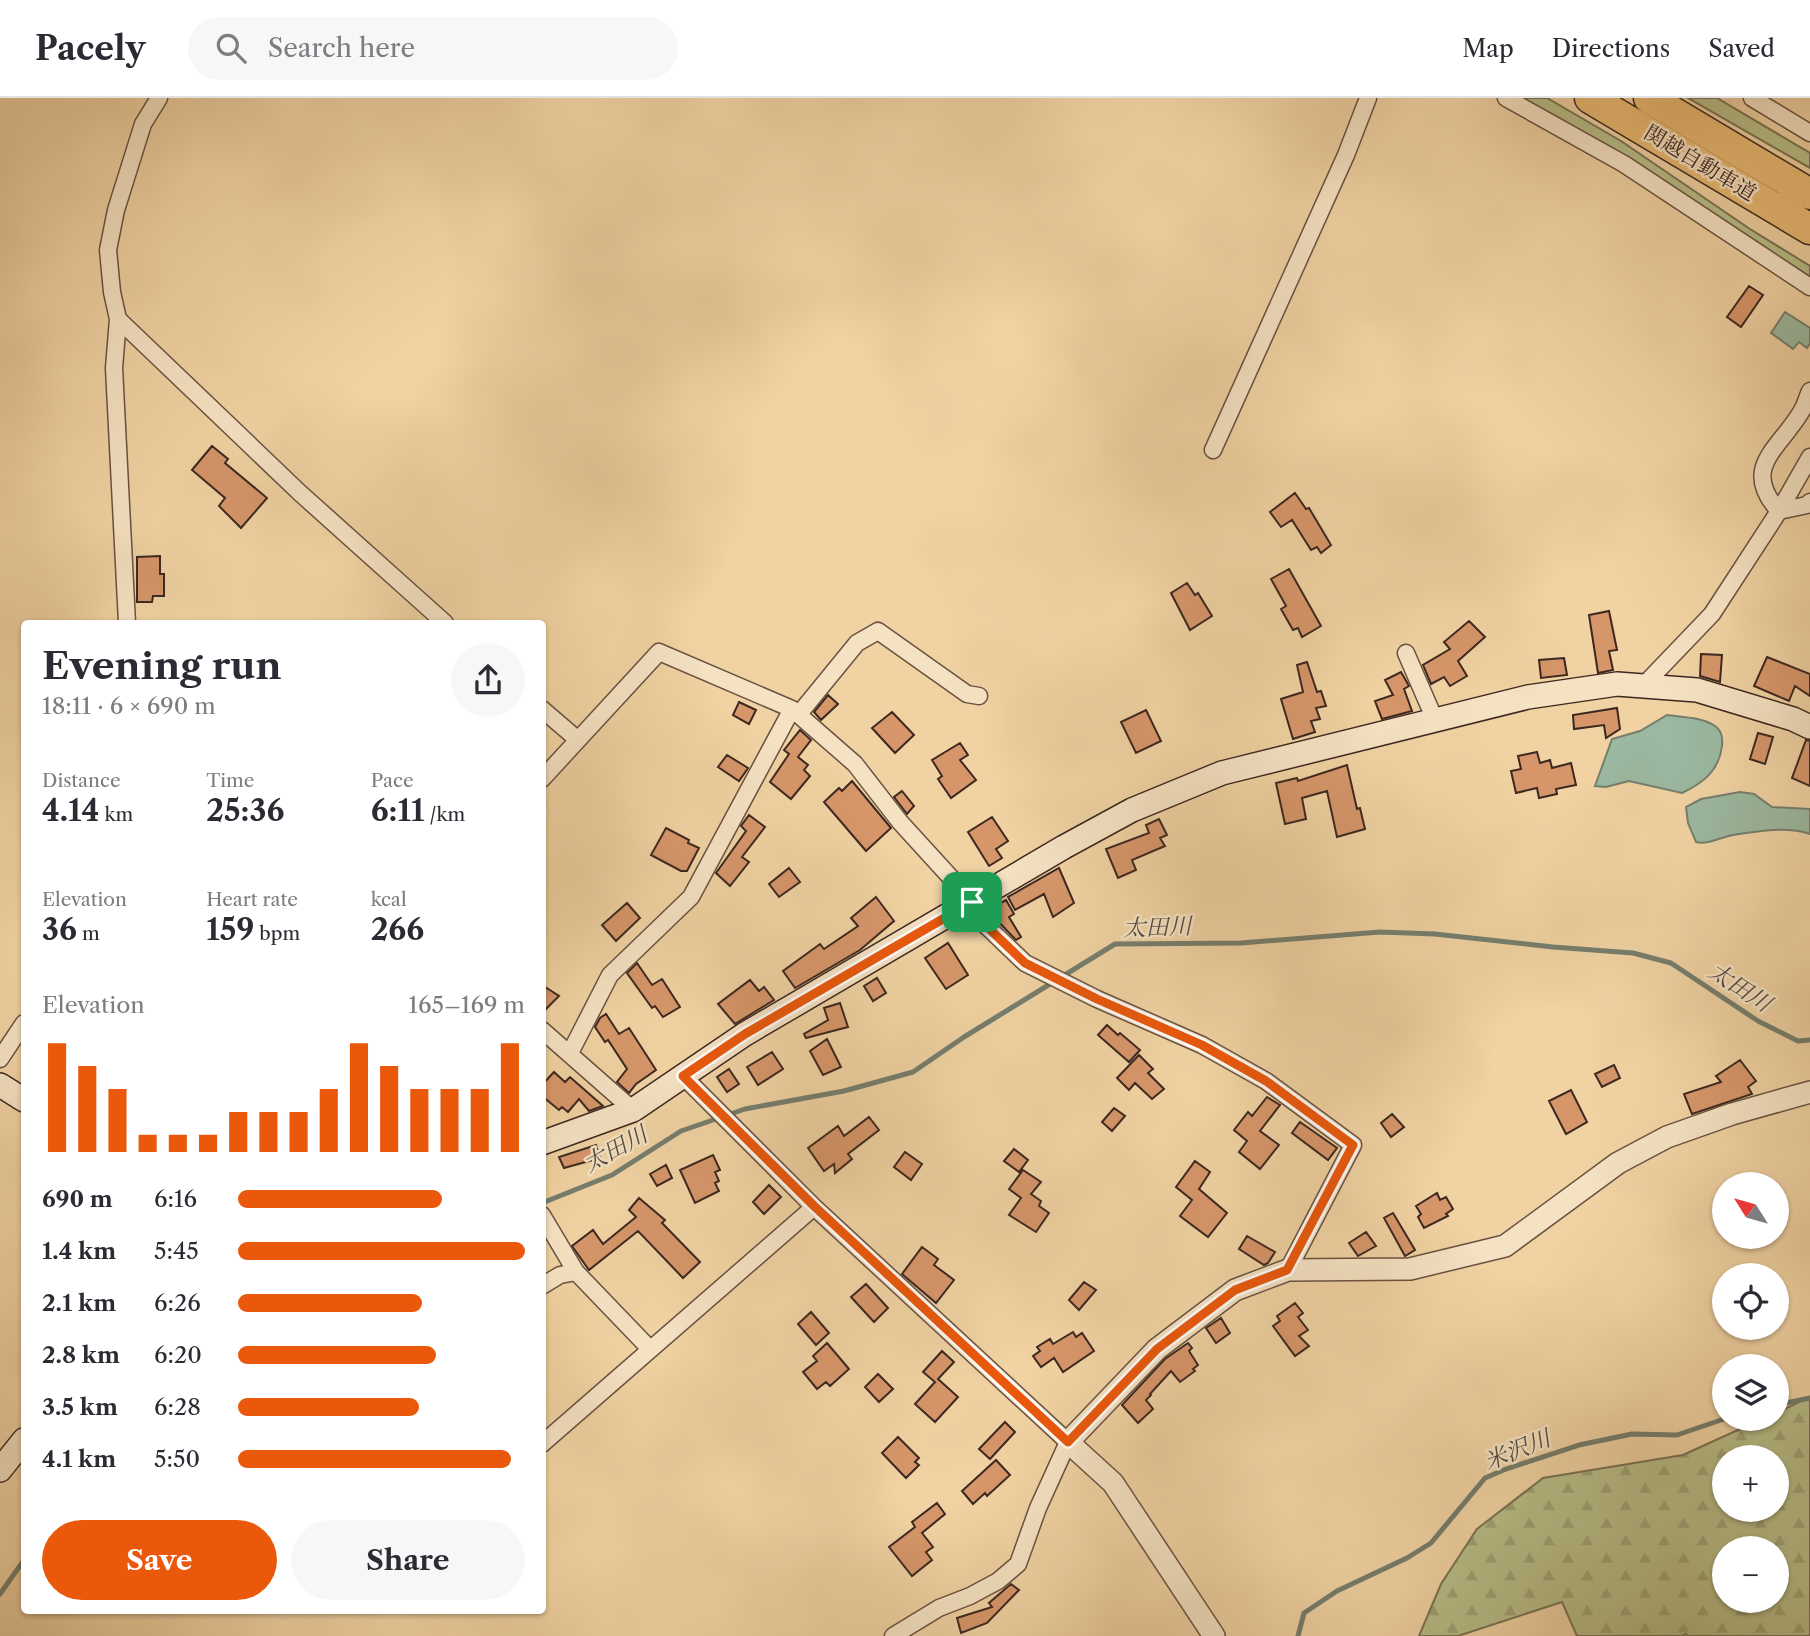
<!DOCTYPE html>
<html lang="en">
<head>
<meta charset="utf-8">
<style>
  :root { --surface:#fff; --page:#f7f7f7; --text:#2b2b33; --muted:#7c7c81; --line:#e1e1e2; --accent:#ea580c }
  body { margin:0; font-family:"Libre Caslon Text","Noto Serif JP",serif; background:var(--page); color:var(--text); height:100vh; display:flex; flex-direction:column; font-size:26px; white-space:nowrap }
  * { box-sizing:border-box; margin:0 }
  p { font-size:23px; color:var(--muted) }
  .icon { flex:none; width:38px; height:38px; fill:none; stroke:currentColor; stroke-width:2; stroke-linecap:round; stroke-linejoin:round }
  .map { position:relative; flex:1; overflow:hidden }
  .sheet { position:absolute; left:21px; top:522px; width:525px; height:994px; display:flex; flex-direction:column; background:var(--surface); border-radius:7px; box-shadow:0 2px 5px #0004 }
  .sheet>* { flex:none }
  .needle { width:46px; rotate:307deg }
  .buttons { position:absolute; left:1712px; top:1074px; display:grid; gap:14px }
  .buttons a { display:grid; place-items:center; width:77px; height:77px; border-radius:50%; background:var(--surface); box-shadow:0 2px 5px #0004; font-size:35px }
  .pin { position:absolute; display:grid; place-items:center; width:60px; height:60px; color:#fff; margin:-30px; border-radius:14px; box-shadow:0 4px 10px #0006 }
  .round { display:grid; place-items:center; flex:none; width:74px; height:74px; border-radius:37px; background:var(--page) }
  .head { display:flex; align-items:center; justify-content:space-between; height:119px; padding:0 21px }
  h1 { font-size:38px; font-weight:700; line-height:52px }
  .metrics { display:grid; grid-template-columns:repeat(3,1fr); gap:10px; height:119px; padding:7px 21px }
  .metrics div { display:grid; align-content:center }
  .metrics b { font-size:30px; font-weight:700 }
  .metrics small { font-size:19px; font-weight:400 }
  .metrics p { font-size:19px }
  .chart { height:196px; padding:14px 21px }
  .chart p { display:flex; justify-content:space-between }
  .chart svg { width:100%; height:126px; margin-top:7px; stroke:var(--accent); stroke-width:6 }
  .button { display:flex; gap:14px; margin-top:auto; padding:14px 21px }
  .button a { flex:1; height:80px; border-radius:42px; background:var(--accent); color:#fff; font-size:28px; font-weight:700; line-height:80px; text-align:center }
  .button a+a { background:var(--page); color:var(--text) }
  ul { padding:0 21px; list-style:none; font-size:23px }
  li { display:grid; grid-template-columns:112px 84px 1fr; align-items:center; height:52px }
  li i { height:18px; border-radius:9px; background:var(--accent) }
  header { display:flex; align-items:center; gap:42px; box-sizing:border-box; height:98px; padding:0 35px; background:var(--surface); border-bottom:2px solid var(--line) }
  header strong { font-size:33px }
  nav { display:flex; gap:38px; margin-inline-start:auto; font-size:24px }
  .search { width:490px; height:63px; background:var(--page); display:flex; align-items:center; gap:18px; box-sizing:border-box; padding:0 24px; border-radius:38px; color:var(--muted); font-size:26px }
  .map>svg:first-child { display:block }
  .green { fill:#b7bd88; stroke:#7a7254; stroke-width:2 }
  .forest { fill:url(#forest-firs); stroke:#7a7254; stroke-width:2; fill-rule:evenodd }
  .water { fill:#9bb8a0; stroke:#757e6d; stroke-width:2 }
  .lines { fill:none; stroke-linecap:round; stroke-linejoin:round }
  .stream { stroke:#757e6d; stroke-width:5 }
  .building { fill:#d6966a; stroke:#3c2820; stroke-width:2 }
  .minor-casing { stroke:#695241; stroke-width:19 }
  .tertiary-casing { stroke:#695241; stroke-width:24 }
  .secondary-casing { stroke:#3c2820; stroke-width:26 }
  .motorway-casing { stroke:#3c2820; stroke-width:33 }
  .minor { stroke:#f5e2c3; stroke-width:16 }
  .tertiary { stroke:#f5e2c3; stroke-width:21 }
  .secondary { stroke:#f5e2c3; stroke-width:23 }
  .motorway { stroke:#e8b972; stroke-width:30 }
  .route-casing { stroke:#fff; stroke-width:14 }
  .route { stroke:#ea580c; stroke-width:9 }
  .labels { text-anchor:middle; stroke-width:5; stroke-linejoin:round; paint-order:stroke }
  .street-label { font-size:21px; fill:#3c2820; stroke:#f5e2c3 }
  .water-label { font-size:23px; font-style:italic; fill:#544c40; stroke:#f5e2c3 }
</style>
</head>
<body>
<header>
<strong>Pacely</strong>
<div class="search"><svg class="icon" aria-label="search" viewBox="0 0 24 24"><circle cx="10" cy="10" r="6"/><path d="M15 15l6 6"/></svg>Search here</div>
<nav><a>Map</a><a>Directions</a><a>Saved</a></nav>
</header>
<div class="map">
<svg width="1810" height="1538" viewBox="0 0 1810 1538">
  <defs>
    <pattern id="forest-firs" width="22" height="20" patternUnits="userSpaceOnUse" patternTransform="scale(1.75)"><rect width="22" height="20" fill="#b7bd88"/><path d="M5 1l3.5 6h-7zM16 11l3.5 6h-7z" fill="#9ea275"/></pattern>
  </defs>
  <rect width="100%" height="100%" fill="#f0d2a3"/>
  <filter id="stains"><feTurbulence type="fractalNoise" baseFrequency=".00286" numOctaves="4"/><feColorMatrix values="0 0 0 0 .2 0 0 0 0 .09 0 0 0 0 .02 0 0 0 .5 -.17"/></filter>
  <radialGradient id="worn" r=".72"><stop offset=".6" stop-color="#630" stop-opacity="0"/><stop offset="1" stop-color="#630" stop-opacity=".3"/></radialGradient>
  <path class="green" d="M1520,0H1547L1621,43L1750,131L1810,168V184Z
    M1688,0H1717L1810,55V70Z"/>
  <path class="forest" d="M1810,1299V1538H1688L1686,1536L1682,1538H1577L1562,1504L1458,1538H1419L1441,1486L1477,1431L1543,1380L1683,1357L1762,1321H1776V1315ZM1724,1360H1776V1412H1724ZM1724,1451H1776V1503H1724Z"/>
  <path class="water" d="M1785,214L1810,230V245L1807,250L1799,244L1793,251L1771,235Z
    M1667,617C1681,619 1703,619 1715,628C1721,632 1723,640 1722,648C1719,673 1703,685 1682,695L1629,683L1606,689L1595,688L1612,641L1640,633Z
    M1740,694L1754,696L1772,709L1810,711V736C1786,728 1758,733 1733,737C1721,739 1708,747 1696,744L1688,725L1686,709L1701,701Z"/>
  <g class="lines">
    <path class="stream" d="M542,1105L612,1077L681,1033L745,1011L844,993L913,974L964,939L1115,846L1241,845L1380,834L1435,836L1553,849L1633,855L1671,865L1758,923L1798,943L1810,942
      M1776,1307L1810,1300
      M0,1496L24,1462
      M1298,1538L1304,1515L1337,1493L1407,1460L1431,1445L1485,1380L1506,1371L1579,1347L1632,1336L1677,1337L1724,1321"/>
  </g>
  <path class="building" d="M1749,188L1763,197L1741,229L1727,219Z
    M212,348L228,361L225,365L267,400L241,430L219,408L225,400L192,372Z
    M1295,395L1306,411L1309,410L1331,447L1321,455L1317,449L1311,452L1292,422L1281,429L1270,414Z
    M160,458V476H164V498H153L152,504H137V459Z
    M1289,471L1321,528L1302,539L1298,530L1293,532L1281,511L1286,508L1271,481Z
    M1187,485L1195,497L1198,495L1212,518L1190,532L1171,495Z
    M1609,513L1617,552L1609,553L1613,572L1598,575L1589,517Z
    M1469,523L1485,539L1458,563L1467,578L1450,588L1444,579L1431,586L1423,567L1450,551L1444,544Z
    M1701,556L1722,557L1720,584L1700,578Z
    M1767,559L1810,576V598L1795,588L1789,603L1754,588Z
    M1564,560L1567,577L1541,580L1539,562Z
    M1307,564L1317,594L1321,593L1326,608L1316,610L1320,621L1311,623L1315,634L1293,641L1281,601L1303,594L1297,567Z
    M1401,574L1409,588L1404,591L1412,613L1382,621L1375,603L1393,597L1385,582Z
    M828,597L838,606L821,622L814,614Z
    M739,604L756,612L749,626L733,617Z
    M1617,610L1620,631L1606,640L1604,627L1574,631L1573,617Z
    M1146,612L1161,643L1136,655L1121,624Z
    M892,614L914,637L895,655L872,630Z
    M800,632L811,642L798,659L808,667L804,672L810,678L791,701L770,684L789,656L784,652Z
    M1758,635L1773,639L1765,666L1750,661Z
    M1806,642L1810,643V688L1792,680Z
    M960,645L968,657L960,662L976,682L951,700L938,681L942,678L932,662Z
    M1537,654L1540,665L1550,662L1552,670L1571,665L1576,687L1556,691L1557,696L1539,700L1537,690L1516,695L1511,673L1521,671L1518,658Z
    M727,657L748,670L739,683L718,669Z
    M1347,667L1357,711L1360,710L1365,731L1337,739L1327,693L1302,700L1306,721L1285,726L1276,685L1297,680L1298,683Z
    M852,683L891,730L866,753L824,704L839,690L842,693Z
    M902,693L914,708L907,716L894,699Z
    M749,717L765,729L742,759L749,764L730,788L716,775L746,733L741,728Z
    M992,719L1008,743L996,751L1002,760L989,768L968,734Z
    M1159,721L1167,737L1160,740L1165,748L1132,762L1136,772L1118,780L1106,751L1149,735L1146,727Z
    M666,730L689,742L688,745L699,750L687,773H681L651,757Z
    M789,770L800,784L779,799L769,786Z
    M1059,770L1074,805L1053,819L1044,796L1015,812L1008,799Z
    M876,799L894,823L860,852L795,890L783,873L820,846L824,851L858,828L851,820Z
    M1006,802L1014,816L1009,819L1021,839L1016,842L988,813Z
    M627,805L640,820L616,843L602,827Z
    M948,845L968,877L946,891L925,860Z
    M637,865L652,887L662,881L680,909L663,919L655,908L652,910L627,875Z
    M877,880L886,895L873,903L864,888Z
    M750,882L759,893L764,889L774,902L735,926L718,906Z
    M542,887L559,898L542,915Z
    M840,905L848,929L806,940L804,936L828,922L824,910Z
    M606,916L619,936L629,930L656,972L636,986L629,995L617,984L627,971L608,942L605,944L595,929L600,920Z
    M1107,927L1118,937L1120,935L1140,952L1129,964L1098,937Z
    M827,941L841,969L823,977L810,953Z
    M772,954L783,971L758,987L747,969Z
    M1139,957L1153,971L1148,975L1164,991L1152,1001L1135,985L1129,992L1117,980Z
    M1740,962L1756,983L1748,989L1752,996L1692,1016L1684,996L1721,984L1716,978Z
    M1614,967L1620,980L1602,989L1595,976Z
    M729,971L739,986L727,994L717,979Z
    M554,974L565,984L570,979L603,1008L589,1013L579,1001L568,1014L562,1009L559,1012L542,998V987Z
    M1571,992L1587,1024L1566,1036L1549,1003Z
    M1267,999L1280,1007L1260,1033L1279,1047L1260,1071L1239,1054L1247,1043L1234,1032L1248,1014L1252,1018Z
    M1114,1010L1125,1018L1112,1033L1102,1024Z
    M1392,1016L1404,1029L1391,1039L1381,1025Z
    M869,1019L879,1032L848,1056L852,1061L835,1075L834,1066L824,1073L808,1050L838,1028L844,1038Z
    M1300,1024L1337,1050L1328,1062L1292,1035Z
    M596,1047L600,1060L564,1070L559,1059Z
    M1014,1051L1028,1062L1019,1074L1004,1063Z
    M905,1054L922,1066L911,1082L894,1069Z
    M713,1057L720,1072L715,1074L719,1083L715,1085L719,1093L695,1105L680,1072Z
    M1195,1063L1210,1074L1199,1091L1227,1115L1208,1139L1180,1118L1192,1102L1176,1089Z
    M666,1067L672,1080L657,1088L650,1076Z
    M1023,1072L1041,1084L1031,1096L1041,1103L1039,1108L1049,1115L1036,1134L1009,1117L1021,1100L1009,1091Z
    M769,1087L781,1099L764,1116L753,1104Z
    M1437,1095L1440,1102L1446,1099L1453,1111L1446,1116L1448,1118L1424,1130L1418,1119L1421,1116L1416,1108Z
    M639,1100L665,1122L662,1125L700,1164L683,1180L638,1133L589,1172L572,1148L593,1132L603,1146L636,1119L629,1112Z
    M1393,1115L1415,1152L1405,1158L1384,1120Z
    M1366,1134L1376,1148L1358,1158L1349,1145Z
    M1247,1138L1275,1154L1268,1165L1264,1167L1239,1151Z
    M922,1149L938,1161L934,1167L954,1182L936,1205L902,1176Z
    M1084,1184L1096,1192L1079,1212L1069,1202Z
    M866,1186L888,1210L874,1224L851,1199Z
    M1295,1205L1303,1215L1298,1219L1308,1232L1299,1238L1309,1248L1295,1258L1273,1228L1280,1223L1277,1218Z
    M811,1214L829,1235L816,1247L798,1226Z
    M1221,1220L1230,1235L1216,1245L1206,1230Z
    M1073,1234L1076,1239L1082,1235L1094,1253L1063,1274L1054,1260L1041,1269L1033,1258L1040,1253L1037,1249L1050,1241L1053,1246Z
    M827,1245L849,1271L830,1288L826,1284L817,1291L803,1274L817,1263L813,1258Z
    M1188,1245L1192,1250L1189,1253L1198,1267L1193,1271L1195,1273L1180,1284L1171,1273L1150,1296L1151,1297L1146,1302L1153,1311L1138,1325L1122,1307L1165,1261Z
    M942,1253L954,1264L938,1281L958,1299L935,1324L915,1306L935,1284L923,1274Z
    M878,1276L893,1291L879,1304L865,1289Z
    M1005,1324L1015,1334L990,1361L979,1351Z
    M898,1339L919,1360L915,1364L919,1367L906,1380L882,1355Z
    M996,1362L1010,1377L987,1398L985,1395L973,1406L962,1393Z
    M937,1405L945,1416L922,1435L933,1449L926,1454L932,1462L912,1478L889,1449L915,1429L912,1424Z
    M1011,1486L1019,1492L987,1525L961,1535L957,1520L992,1509L989,1505Z"/>
  <g class="lines">
    <defs>
      <path id="minor" d="M1506,0L1624,66L1810,189
        M1752,0L1810,35
        M118,221L300,395L445,525
        M1213,352L1346,57L1368,0
        M1779,413C1740,370 1779,351 1801,314C1805,308 1807,300 1810,293
        M1779,413L1807,407L1810,404
        M127,525L114,270L118,221L112,194L108,152L116,112L143,26L159,0
        M1406,555L1435,622
        M1643,588L1712,516L1779,413L1810,359
        M542,611L578,642
        M799,616L857,545L878,533L967,596L979,598
        M542,681L659,554L792,611L855,666L900,724L973,804L981,823L1025,865L1097,901L1202,947L1266,983L1353,1047L1288,1172
        M542,932L633,1012
        M570,955L610,877L691,799L792,611
        M0,961L24,925
        M683,978L814,1109L1068,1344L1038,1410L1018,1466L998,1483L970,1498L939,1510L893,1538
        M542,1117L576,1174
        M542,1188L560,1177L576,1174L650,1251
        M542,1346L814,1109"/>
      <path id="tertiary" d="M1214,1538L1113,1385L1068,1344L1157,1251L1235,1192L1288,1172L1410,1171L1505,1148L1618,1065L1667,1039L1732,1016L1810,994"/>
      <path id="secondary" d="M0,987L24,1002
        M542,1045L633,1012L745,936L1064,749L1132,712L1222,675L1528,599L1617,586L1697,592L1793,621L1810,629
        M0,1372L24,1342"/>
      <path id="motorway" d="M1590,0L1810,131
        M1649,0L1810,96"/>
    </defs>
    <use href="#minor" class="minor-casing"/>
    <use href="#tertiary" class="tertiary-casing"/>
    <use href="#secondary" class="secondary-casing"/>
    <use href="#motorway" class="motorway-casing"/>
    <use href="#minor" class="minor"/>
    <use href="#tertiary" class="tertiary"/>
    <use href="#secondary" class="secondary"/>
    <use href="#motorway" class="motorway"/>
  </g>
  <g class="lines">
    <defs>
      <path id="route" d="M972,804L981,823L1025,865L1097,901L1202,947L1266,983L1353,1047L1287,1172L1235,1192L1157,1251L1068,1344L814,1108L683,978L745,936Z"/>
    </defs>
    <use href="#route" class="route-casing"/>
    <use href="#route" class="route"/>
  </g>
  <g class="labels">
    <g class="street-label">
      <text transform="translate(1700 65) rotate(31)" y="7">関越自動車道</text>
    </g>
    <g class="water-label">
      <text transform="translate(1157 829) rotate(-2)" y="8">太田川</text>
      <text transform="translate(1740 889) rotate(33)" y="8">太田川</text>
      <text transform="translate(615 1051) rotate(-29)" y="8">太田川</text>
      <text transform="translate(1517 1352) rotate(-22)" y="8">米沢川</text>
    </g>
  </g>
  <rect width="100%" height="100%" filter="url(#stains)"/>
  <rect width="100%" height="100%" fill="url(#worn)"/>
</svg>
<div class="buttons">
<a><svg class="needle" viewBox="-14 -14 28 28"><path d="M0-13l5 13h-10z" fill="#e53935"/><path d="M0 13l5-13h-10z" fill="#7c7c81"/></svg></a>
<a><svg class="icon" aria-label="locate" viewBox="0 0 24 24"><circle cx="12" cy="12" r="6"/><path d="M12 2v4M12 18v4M2 12h4M18 12h4"/></svg></a>
<a><svg class="icon" aria-label="layers" viewBox="0 0 24 24"><path d="M12 4l9 5-9 5-9-5zM3 14l9 5 9-5"/></svg></a>
<a>+</a>
<a>−</a>
</div>
<div class="pin" style="left:972px;top:804px;background:#1e9e55"><svg class="icon" aria-label="arrive" viewBox="0 0 24 24"><path d="M6 21V4h12l-3 4 3 4H6"/></svg></div>
<section class="sheet">
<div class="head"><div><h1>Evening run</h1><p>18:11 · 6 × 690 m</p></div><a class="round"><svg class="icon" aria-label="share" viewBox="0 0 24 24"><path d="M12 15V3M7 8l5-5 5 5M5 13v7h14v-7"/></svg></a></div>
<div class="metrics">
<div><p>Distance</p><b>4.14<small> km</small></b></div>
<div><p>Time</p><b>25:36</b></div>
<div><p>Pace</p><b>6:11<small> /km</small></b></div>
</div>
<div class="metrics">
<div><p>Elevation</p><b>36<small> m</small></b></div>
<div><p>Heart rate</p><b>159<small> bpm</small></b></div>
<div><p>kcal</p><b>266</b></div>
</div>
<div class="chart"><p><span>Elevation</span>165–169 m</p>
<svg viewBox="0 0 160 44" preserveAspectRatio="none"><path d="M5 44V6M15 44V14M25 44V22M35 44V38M45 44V38M55 44V38M65 44V30M75 44V30M85 44V30M95 44V22M105 44V6M115 44V14M125 44V22M135 44V22M145 44V22M155 44V6"/></svg>
</div>
<ul>
<li><b>690 m</b>6:16<i style="width:71%"></i></li>
<li><b>1.4 km</b>5:45<i style="width:100%"></i></li>
<li><b>2.1 km</b>6:26<i style="width:64%"></i></li>
<li><b>2.8 km</b>6:20<i style="width:69%"></i></li>
<li><b>3.5 km</b>6:28<i style="width:63%"></i></li>
<li><b>4.1 km</b>5:50<i style="width:95%"></i></li>
</ul>
<div class="button"><a>Save</a><a>Share</a></div>
</section>
</div>
</body>
</html>
